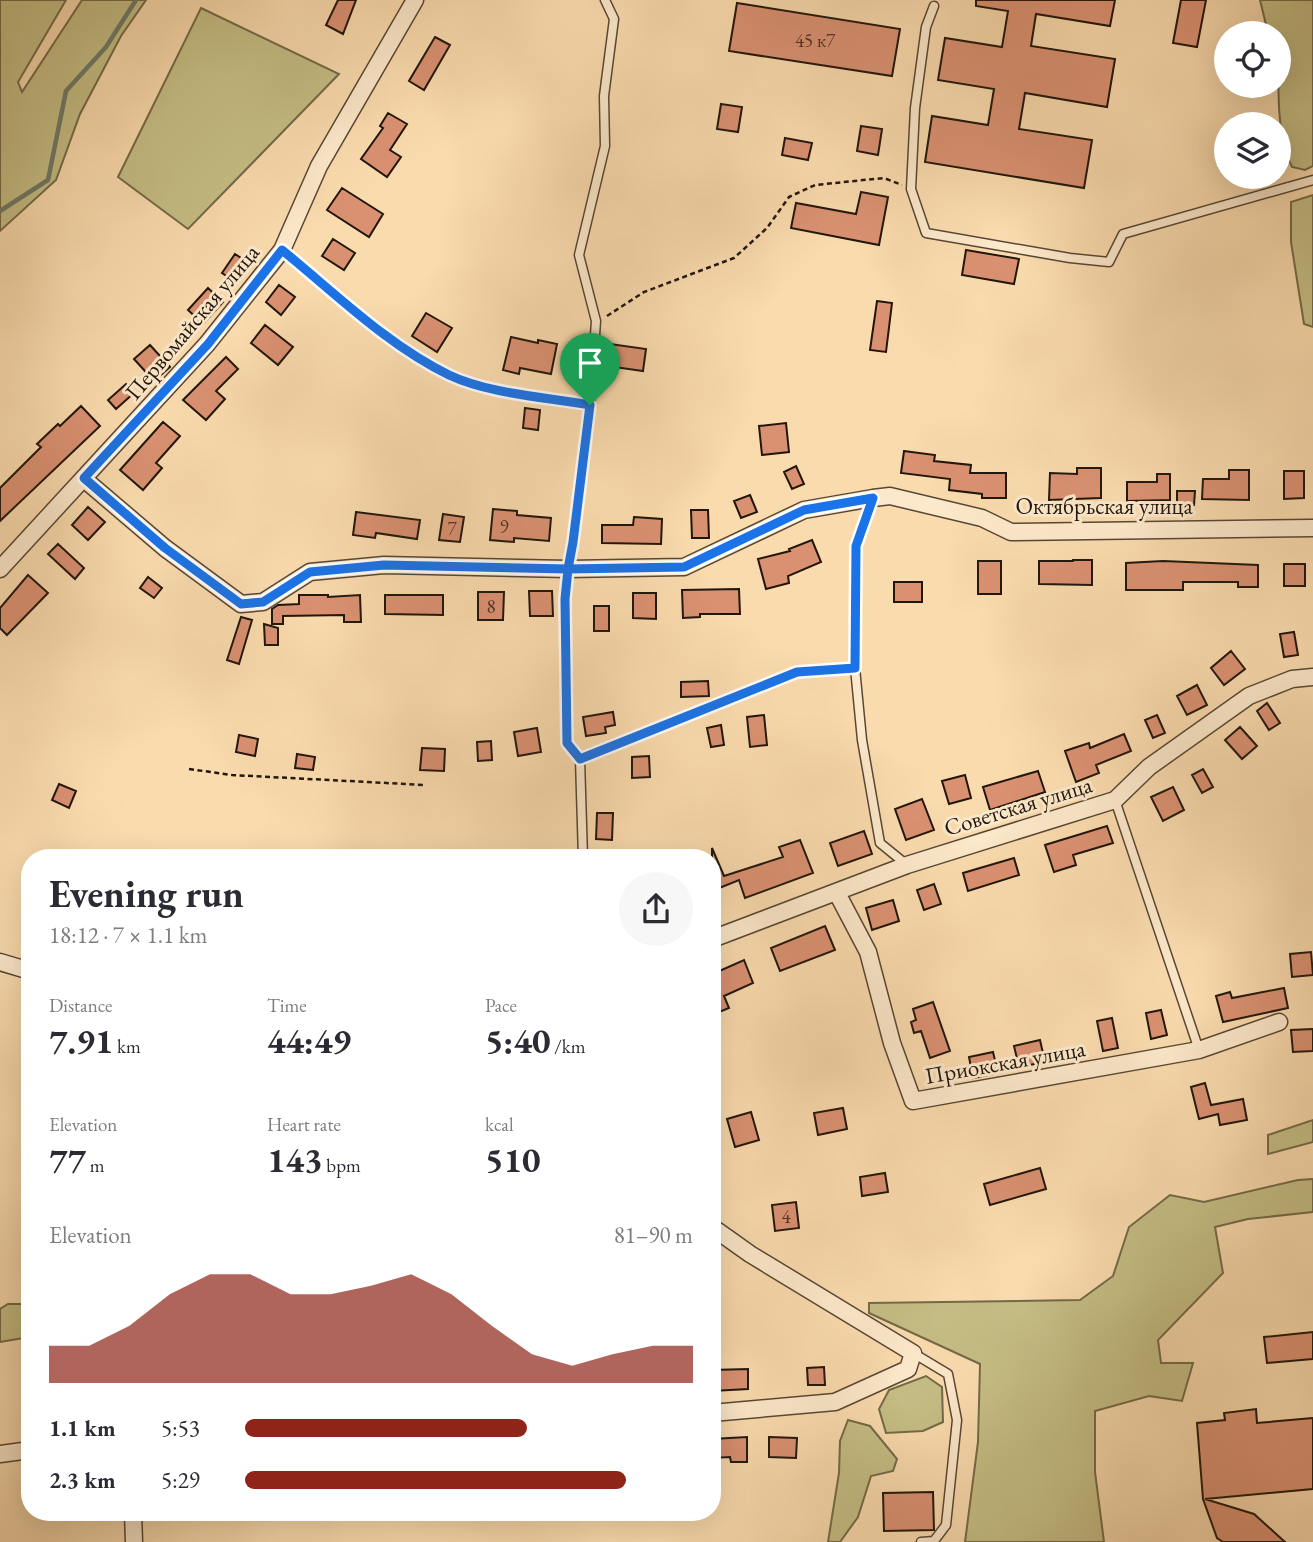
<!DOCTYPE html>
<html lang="en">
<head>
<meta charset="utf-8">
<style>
  :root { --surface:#fff; --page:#f7f7f7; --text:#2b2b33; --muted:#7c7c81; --accent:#8f2418 }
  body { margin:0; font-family:"EB Garamond",serif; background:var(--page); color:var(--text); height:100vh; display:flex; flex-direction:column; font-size:26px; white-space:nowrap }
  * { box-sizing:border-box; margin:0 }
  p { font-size:23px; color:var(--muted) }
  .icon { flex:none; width:38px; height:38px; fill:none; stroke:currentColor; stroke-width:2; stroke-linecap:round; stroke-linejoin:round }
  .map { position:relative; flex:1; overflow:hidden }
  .sheet { position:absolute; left:21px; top:849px; width:700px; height:672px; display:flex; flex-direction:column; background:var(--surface); border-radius:28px; box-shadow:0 7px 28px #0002 }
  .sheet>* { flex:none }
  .buttons { position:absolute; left:1214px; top:21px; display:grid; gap:14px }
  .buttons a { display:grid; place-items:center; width:77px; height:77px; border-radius:50%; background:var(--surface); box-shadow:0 7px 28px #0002; font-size:35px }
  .pin { position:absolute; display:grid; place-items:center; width:60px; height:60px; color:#fff; margin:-72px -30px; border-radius:50% 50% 50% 0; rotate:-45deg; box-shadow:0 0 7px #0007 }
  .pin .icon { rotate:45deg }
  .round { display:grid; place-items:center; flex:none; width:74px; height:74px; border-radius:37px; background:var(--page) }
  .overview { display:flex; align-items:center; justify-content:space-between; height:119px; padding:0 28px }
  h1 { font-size:38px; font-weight:700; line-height:52px }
  .figures { display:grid; grid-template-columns:repeat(3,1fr); gap:10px; height:119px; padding:7px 28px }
  .figures div { display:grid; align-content:center }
  .figures b { font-size:35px; font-weight:700 }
  .figures small { font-size:19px; font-weight:400 }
  .figures p { font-size:19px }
  .chart { height:196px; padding:14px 28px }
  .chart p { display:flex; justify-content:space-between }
  .chart svg { width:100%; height:126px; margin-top:7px; fill:var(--accent); opacity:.7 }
  ul { padding:0 28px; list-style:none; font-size:23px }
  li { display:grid; grid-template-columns:112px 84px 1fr; align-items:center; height:52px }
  li i { height:18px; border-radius:9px; background:var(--accent) }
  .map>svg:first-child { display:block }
  .green { fill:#c5be85; stroke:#736a48; stroke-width:2 }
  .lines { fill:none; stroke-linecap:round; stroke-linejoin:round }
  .stream { stroke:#6d7a68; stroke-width:4.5 }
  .building { fill:#da9172; stroke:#21160c; stroke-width:2 }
  .lane-casing { stroke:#574734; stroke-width:11 }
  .street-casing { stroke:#574734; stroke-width:19 }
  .path { stroke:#21160c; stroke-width:2.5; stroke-dasharray:5 3.5; stroke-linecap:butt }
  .lane { stroke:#fce8ca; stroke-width:8 }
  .street { stroke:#fce8ca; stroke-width:16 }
  .route-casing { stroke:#fff; stroke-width:14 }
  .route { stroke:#1a73e8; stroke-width:9 }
  .labels { text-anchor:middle; stroke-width:6; stroke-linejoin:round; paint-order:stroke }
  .number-label { font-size:19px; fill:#4f3526 }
  .street-label { font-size:23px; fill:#21160c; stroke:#fce8ca }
</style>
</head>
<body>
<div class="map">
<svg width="1313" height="1542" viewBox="0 0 1313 1542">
  <rect width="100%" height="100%" fill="#fadbae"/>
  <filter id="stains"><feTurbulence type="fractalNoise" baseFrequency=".00286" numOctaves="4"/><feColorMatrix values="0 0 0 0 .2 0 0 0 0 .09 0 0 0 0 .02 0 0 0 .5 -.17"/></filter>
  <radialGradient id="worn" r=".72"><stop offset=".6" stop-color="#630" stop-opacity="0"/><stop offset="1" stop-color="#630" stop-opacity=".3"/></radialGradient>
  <path class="green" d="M0,0H66L18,82L22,92L82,0H146L121,36L80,114L56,180L0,231Z
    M1260,0H1313V166L1305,170L1292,167C1274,132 1279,72 1279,33H1268Z
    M201,8L339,74L188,229L118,177Z
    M1313,195V327L1304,324L1291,242V202Z
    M1313,1120V1142L1268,1154V1135Z
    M1313,1179V1212L1248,1219L1215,1227L1223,1273L1158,1340L1161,1363H1193L1182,1401L1149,1396L1095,1411V1472L1104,1542H965L978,1442L980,1364L869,1313V1303L1080,1300L1113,1276L1129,1227L1170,1195L1204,1202L1298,1180Z
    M8,1304H30V1337L0,1342V1309Z
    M926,1376L942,1387L943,1422L923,1431L886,1433L879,1409L889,1390Z
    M848,1420L870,1426L897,1459L893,1471L871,1476L858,1517L840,1542H828L839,1473L840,1441Z"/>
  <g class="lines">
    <path class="stream" d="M0,211L48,180L66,91L106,47L136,0"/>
  </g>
  <path class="building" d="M338,0H356L343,34L326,25Z
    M976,0H1115L1110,26L1036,14L1031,46L1115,59L1107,107L1025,93L1019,129L1092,140L1084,188L925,162L932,116L988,125L994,89L938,80L945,38L1002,47L1008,11L976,6Z
    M1181,0H1206L1197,47L1173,43Z
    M737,3L900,29L892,76L729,51Z
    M435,37L450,45L424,90L409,81Z
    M721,104L742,107L738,132L717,129Z
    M388,113L407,124L390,150L401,157L387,177L361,159L383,128L380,126Z
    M861,126L882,129L878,155L857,151Z
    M785,138L812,143L808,160L782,155Z
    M342,188L383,214L369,237L327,210Z
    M861,192L888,197L879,245L791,228L796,203L856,214Z
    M333,239L355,253L344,270L322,256Z
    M966,250L1019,259L1014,284L962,275Z
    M235,254L250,264L237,283L222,273Z
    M279,285L295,297L281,315L266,302Z
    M208,288L223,302L203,324L188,310Z
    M877,301L892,303L886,352L870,350Z
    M426,313L452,328L437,352L412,336Z
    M265,325L293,347L278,365L251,343Z
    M511,337L538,343V340L557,344L551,374L520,368L519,374L503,370Z
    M610,344L646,349L643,371L607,366Z
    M150,345L170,367L154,381L134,359Z
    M226,357L238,369L216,391L225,399L206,420L183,400Z
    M126,384L135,392L116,409L108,400Z
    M81,406L100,426L0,521V488L41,447L37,444L58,424L60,426Z
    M525,408L540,410L538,430L523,428Z
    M163,422L180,436L156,463L162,468L143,490L120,470Z
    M786,423L789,452L762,455L759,426Z
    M904,451L935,455L934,461L971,465L970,473H1006V498H982V494L949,490L950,479L901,473Z
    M796,466L804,484L792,489L784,472Z
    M1077,468H1101V498L1049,500L1050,473L1077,474Z
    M1229,470H1249V500L1202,499L1203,479H1229Z
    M1284,471H1304V498L1284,499Z
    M1157,474H1170V500L1127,501V482H1157Z
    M1177,491H1195L1194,505H1177Z
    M750,495L757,512L741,518L734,501Z
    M88,507L105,522L88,540L72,525Z
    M493,509L517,511V515L551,518L549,541L514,538V542L490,540Z
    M691,510H708L709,538H692Z
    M356,512L420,520L417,539L376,533L375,538L353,535Z
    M443,514L464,517L460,542L439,540Z
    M634,517L662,519L661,544L602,543V525H633Z
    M812,540L821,562L788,576L789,583L766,589L758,559L790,551L789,549Z
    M58,544L84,568L75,579L48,554Z
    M1073,560H1092V585L1039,584V561H1073Z
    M978,561H1001V594H978Z
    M1163,561L1258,565V587H1238V582H1183V590H1126V563Z
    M1284,564H1305V586H1284Z
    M28,575L48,593L7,635L0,628V608Z
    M148,577L162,588L154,598L140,588Z
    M894,582H922V602H894Z
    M739,589L740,614H700V617L683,618L682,590Z
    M529,591H552L553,616H530Z
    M478,592H504L503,620H478Z
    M633,593H656V619L633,618Z
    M299,595H328V597L360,595L361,622H344V615L283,616V624H272V609L278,605L299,604Z
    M385,595H443V615L385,614Z
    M594,606H609V631H594Z
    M241,617L252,620L239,664L227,660Z
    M264,624L278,628V645H265Z
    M1294,632L1298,655L1284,657L1280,634Z
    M1231,651L1245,669L1224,685L1211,668Z
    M708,681L709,696L681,697V682Z
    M1197,685L1207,705L1187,715L1177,696Z
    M1267,703L1280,723L1269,730L1257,711Z
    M613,712L615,725L605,727L606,733L586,736L583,717Z
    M764,715L767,745L750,747L747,717Z
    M1157,715L1165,733L1153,738L1145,720Z
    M721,725L724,745L711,747L707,728Z
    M1240,727L1257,746L1242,759L1225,740Z
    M537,728L541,752L518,756L514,732Z
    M1124,734L1131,751L1096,765L1099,773L1076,782L1065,751L1089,743L1090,748Z
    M239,735L258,739L255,756L236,752Z
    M491,741L492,760L478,761L477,742Z
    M422,748L445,749L444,771L420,770Z
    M297,754L315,757L313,770L295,768Z
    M649,756L650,777L632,778V757Z
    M1203,769L1213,787L1202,793L1192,775Z
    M1038,771L1045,792L990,810L983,787Z
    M965,775L971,798L949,804L942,781Z
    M59,784L76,791L69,808L52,800Z
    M1173,787L1184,810L1163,821L1151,797Z
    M922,799L934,830L906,840L895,809Z
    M597,813H613L612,840L596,839Z
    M1107,826L1113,843L1073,855L1076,865L1054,872L1045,845Z
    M864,831L872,854L838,866L830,843Z
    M800,840L813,873L745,898L739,880L712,891V848L724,876L783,857L779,847Z
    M1014,858L1019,875L968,891L963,873Z
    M934,884L941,904L924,910L917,890Z
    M893,900L899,921L872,930L866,908Z
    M825,926L835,950L780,971L771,948Z
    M1311,952L1313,975L1292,977L1290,954Z
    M744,960L753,983L724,996L729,1008L712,1015V968L715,973Z
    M1284,988L1288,1008L1223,1022L1216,996L1230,992L1232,998Z
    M933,1002L950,1051L930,1058L921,1031L914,1033L911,1022L916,1020L913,1009Z
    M1161,1010L1167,1035L1151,1039L1146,1013Z
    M1112,1018L1118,1048L1103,1051L1097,1021Z
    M1313,1029V1051L1293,1052L1291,1030Z
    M1040,1040L1045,1062L1019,1067L1014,1046Z
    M993,1052L998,1073L973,1078L969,1057Z
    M1205,1083L1211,1105L1243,1099L1247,1120L1220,1125L1218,1114L1199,1119L1191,1087Z
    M843,1108L847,1129L818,1135L814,1113Z
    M751,1112L759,1140L735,1147L727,1119Z
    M1040,1168L1046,1189L990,1205L984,1184Z
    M885,1173L888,1192L862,1196L860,1177Z
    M796,1202L799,1228L775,1231L772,1205Z
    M1313,1332V1359L1267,1363L1264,1337Z
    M824,1367L825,1385H808L807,1368Z
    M748,1369V1389L712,1391V1370Z
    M1256,1409L1257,1423L1313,1418V1489L1205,1499L1254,1514L1285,1542H1223L1217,1538L1203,1499L1197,1423L1225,1420L1224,1413Z
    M747,1437V1462H731L730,1457L712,1458V1439Z
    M769,1437L797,1438L796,1458L769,1457Z
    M933,1492L934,1530L884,1531L883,1493Z"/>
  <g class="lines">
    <defs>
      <path id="lane" d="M934,6L926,27L915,108L911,189L926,233L1070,258L1109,262L1123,234L1313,180
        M282,250C335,293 387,345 449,375C489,394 546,397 590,405
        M873,498L856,546L855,668L862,740L880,843L907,865
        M580,759L797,672L855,668
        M1115,800L1199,1050
        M583,858L580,759L567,743L565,599L590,405L596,321L579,255L605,146L604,96L614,19L605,0
        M913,1353L948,1374L957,1420L946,1525L934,1541L921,1542"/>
      <path id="street" d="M84,479L165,548L241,604L263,602L310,572L384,565L568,569L684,567L804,510L873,498L890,496L982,518L1011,532L1313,528
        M0,569L207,344L282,250L319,166L415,0
        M837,893L868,952L892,1043L913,1101L1199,1050L1279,1022
        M712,939L907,865L1115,800L1149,767L1249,696L1292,679L1313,677
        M0,962L30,971
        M712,1227L750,1254L913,1353L908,1369L835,1402L712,1413
        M0,1454L30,1450
        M133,1512L134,1542"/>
    </defs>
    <use href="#lane" class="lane-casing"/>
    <use href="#street" class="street-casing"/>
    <path class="path" d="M607,316L644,292L734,258L767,228L789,197L815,185L884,178L902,185
      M189,769L232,775L425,785"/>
    <use href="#lane" class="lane"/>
    <use href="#street" class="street"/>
  </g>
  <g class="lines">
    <defs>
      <path id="route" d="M590,405C546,397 489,394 449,375C387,345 335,293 282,250L208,344L84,478L165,548L241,604L263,602L310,572L384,565L568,569L565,599L567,743L580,759L797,672L855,668L856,546L873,498L804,510L684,567L568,569L573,542L590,405"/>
    </defs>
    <use href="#route" class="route-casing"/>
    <use href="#route" class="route"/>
  </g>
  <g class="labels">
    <g class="number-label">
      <text x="815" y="47">45 к7</text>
      <text x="504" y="533">9</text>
      <text x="452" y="535">7</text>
      <text x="491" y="613">8</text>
      <text x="786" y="1223">4</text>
    </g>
    <g class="street-label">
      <text transform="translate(192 322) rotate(-50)" y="8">Первомайская улица</text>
      <text x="1104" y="514">Октябрьская улица</text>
      <text transform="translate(1018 806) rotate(-17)" y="8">Советская улица</text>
      <text transform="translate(1005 1062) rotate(-10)" y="8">Приокская улица</text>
    </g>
  </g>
  <rect width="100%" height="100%" filter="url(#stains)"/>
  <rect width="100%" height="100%" fill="url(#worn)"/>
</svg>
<div class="buttons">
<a><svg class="icon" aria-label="locate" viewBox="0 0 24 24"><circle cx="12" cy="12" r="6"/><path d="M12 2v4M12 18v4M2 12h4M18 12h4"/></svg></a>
<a><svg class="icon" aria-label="layers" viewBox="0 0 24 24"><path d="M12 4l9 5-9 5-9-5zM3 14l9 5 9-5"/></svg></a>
</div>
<div class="pin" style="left:590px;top:405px;background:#1e9e55"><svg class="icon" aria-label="arrive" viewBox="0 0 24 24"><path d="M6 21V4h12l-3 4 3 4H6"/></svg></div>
<section class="sheet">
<div class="overview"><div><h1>Evening run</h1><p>18:12 · 7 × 1.1 km</p></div><a class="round"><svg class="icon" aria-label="share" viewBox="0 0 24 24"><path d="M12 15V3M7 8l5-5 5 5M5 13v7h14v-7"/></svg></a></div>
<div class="figures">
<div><p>Distance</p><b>7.91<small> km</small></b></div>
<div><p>Time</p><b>44:49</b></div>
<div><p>Pace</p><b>5:40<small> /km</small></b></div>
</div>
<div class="figures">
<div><p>Elevation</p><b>77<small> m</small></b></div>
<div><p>Heart rate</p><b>143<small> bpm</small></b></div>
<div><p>kcal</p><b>510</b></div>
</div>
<div class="chart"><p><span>Elevation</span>81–90 m</p>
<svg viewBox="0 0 160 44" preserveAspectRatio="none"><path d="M0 44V31L10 31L20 24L30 13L40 6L50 6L60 13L70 13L80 10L90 6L100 13L110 24L120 34L130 38L140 34L150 31L160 31V44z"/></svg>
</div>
<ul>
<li><b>1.1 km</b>5:53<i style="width:63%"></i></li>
<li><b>2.3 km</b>5:29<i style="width:85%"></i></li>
</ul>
</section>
</div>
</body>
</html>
